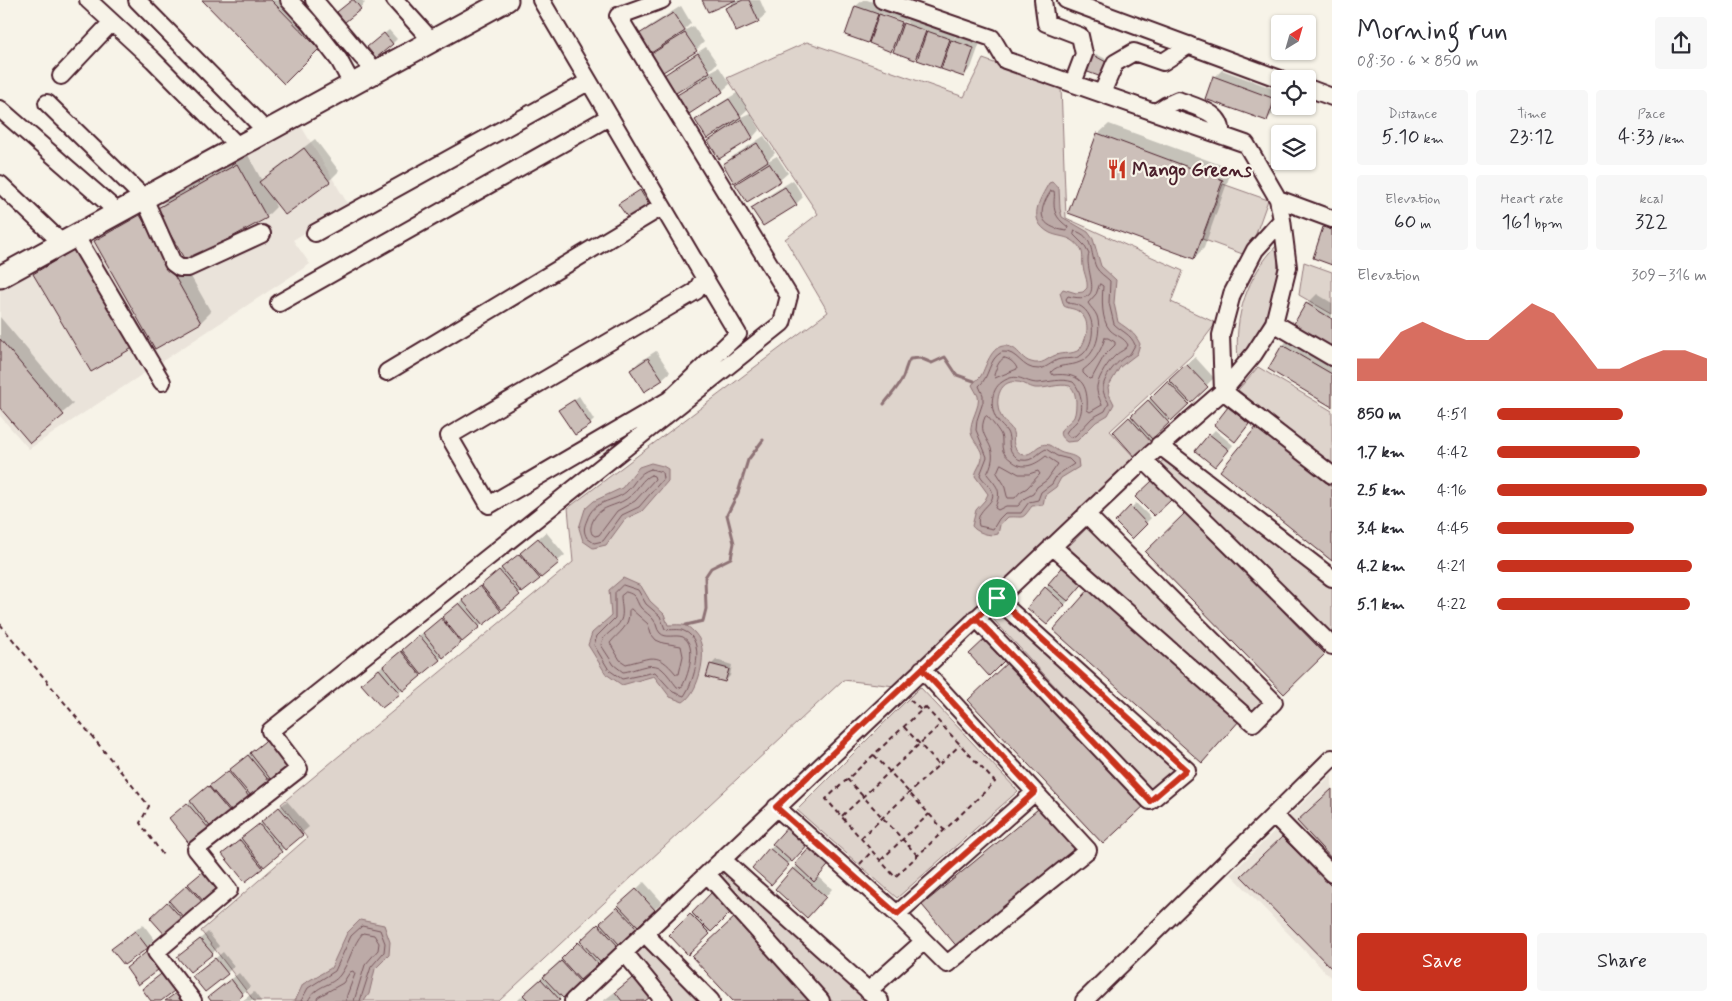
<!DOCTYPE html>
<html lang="en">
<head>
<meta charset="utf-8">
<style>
  :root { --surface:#fff; --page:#f7f7f7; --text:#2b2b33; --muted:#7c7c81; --accent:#c8321e }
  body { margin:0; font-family:Mynerve,sans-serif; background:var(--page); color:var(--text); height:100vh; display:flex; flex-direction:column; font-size:19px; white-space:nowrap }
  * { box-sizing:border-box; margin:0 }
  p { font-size:16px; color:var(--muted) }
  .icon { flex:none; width:28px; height:28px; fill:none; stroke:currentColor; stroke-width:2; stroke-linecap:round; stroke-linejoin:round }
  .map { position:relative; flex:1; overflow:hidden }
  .side { display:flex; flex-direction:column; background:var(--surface); width:400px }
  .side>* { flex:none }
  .needle { width:32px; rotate:37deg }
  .tools { position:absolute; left:1271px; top:15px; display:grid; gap:10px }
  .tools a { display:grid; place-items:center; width:45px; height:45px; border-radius:5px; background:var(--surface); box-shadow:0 1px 4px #0004; font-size:25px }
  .pin { position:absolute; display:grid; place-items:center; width:42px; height:42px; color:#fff; margin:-21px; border:2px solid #fff; border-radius:50%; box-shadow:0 1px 5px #0007 }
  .round { display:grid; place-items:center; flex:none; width:52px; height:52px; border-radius:5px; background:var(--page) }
  .head { display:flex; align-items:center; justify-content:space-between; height:85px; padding:0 25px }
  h1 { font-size:28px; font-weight:600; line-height:38px }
  .stats { display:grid; grid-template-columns:repeat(3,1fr); gap:8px; height:85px; padding:5px 25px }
  .stats div { display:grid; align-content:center; border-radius:5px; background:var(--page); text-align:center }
  .stats b { font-size:21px; font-weight:600 }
  .stats small { font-size:14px; font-weight:400 }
  .stats p { font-size:14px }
  .chart { height:140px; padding:10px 25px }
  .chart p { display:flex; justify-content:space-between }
  .chart svg { width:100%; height:90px; margin-top:5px; fill:var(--accent); opacity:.7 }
  .primary-button { display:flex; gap:10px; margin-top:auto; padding:10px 25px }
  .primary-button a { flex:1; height:58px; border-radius:5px; background:var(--accent); color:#fff; font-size:20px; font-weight:600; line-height:58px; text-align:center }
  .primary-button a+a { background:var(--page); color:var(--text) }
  ul { padding:0 25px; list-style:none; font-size:16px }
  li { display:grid; grid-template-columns:80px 60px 1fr; align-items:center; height:38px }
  li i { height:12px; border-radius:6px; background:var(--accent) }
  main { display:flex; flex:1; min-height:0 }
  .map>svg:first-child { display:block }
  .built { fill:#eae3da }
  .green { fill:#ded4cc; stroke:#947a7c }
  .water { fill:#bcaaa7; stroke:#8e7275 }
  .shadow { fill:#0003; fill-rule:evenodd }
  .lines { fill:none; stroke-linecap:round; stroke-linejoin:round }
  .shore { stroke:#78575d; stroke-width:1 }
  .stream { stroke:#8e7275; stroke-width:3 }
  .building { fill:#ccbfb9; stroke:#4a1f2b }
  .minor-casing { stroke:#4a1f2b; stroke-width:20 }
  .major-casing { stroke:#4a1f2b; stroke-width:25 }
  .path { stroke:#4a1f2b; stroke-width:2; stroke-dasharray:5 4; stroke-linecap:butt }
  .minor { stroke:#f7f3e8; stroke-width:16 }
  .major { stroke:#f7f3e8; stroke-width:21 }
  .route-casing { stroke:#fff; stroke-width:10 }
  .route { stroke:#c8321e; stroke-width:6 }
  .labels { text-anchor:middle; stroke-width:4.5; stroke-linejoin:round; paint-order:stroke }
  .poi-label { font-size:19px; font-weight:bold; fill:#4a1f2b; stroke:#f7f3e8; text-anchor:start }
</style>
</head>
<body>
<main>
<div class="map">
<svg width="1332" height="1001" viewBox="0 0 1332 1001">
  <rect width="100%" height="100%" fill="#f7f3e8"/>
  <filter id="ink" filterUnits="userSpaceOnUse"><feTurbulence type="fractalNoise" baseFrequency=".02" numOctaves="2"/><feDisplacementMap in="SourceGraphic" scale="10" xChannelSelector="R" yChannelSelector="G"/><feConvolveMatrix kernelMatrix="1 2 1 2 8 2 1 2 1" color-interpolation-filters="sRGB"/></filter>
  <g filter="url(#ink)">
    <path class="built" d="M301,126L349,206L293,240L310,264L29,449L0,416V287Z
      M1332,774V979L1231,874Z"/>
    <path class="green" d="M807,42L964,97L983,59L1061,87L1066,218L1183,271L1171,302L1216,323L1191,356L1110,431L1136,459L895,686L843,680L499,1001H254L201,931L307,838L281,804L573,562L568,508L828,312L785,239L818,214L727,78Z
      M1223,184L1268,200L1248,256L1202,239Z
      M1277,245C1281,289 1268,327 1238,359C1234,315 1247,277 1277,245Z
      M1304,262L1332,272V314L1299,295Z
      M1258,367L1332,411V464L1238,390Z
      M1168,456L1332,584V638L1159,464Z
      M1091,524L1265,700L1254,714L1068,547Z
      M1002,609L1179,769L1153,792L993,619Z
      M920,687L1018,791L897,898L797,810Z
      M728,869L873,1001H832L719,878Z
      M648,943L704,1001H672L634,956Z"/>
    <path class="water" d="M1052,182L1059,188L1060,209L1062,217L1088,232L1093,239L1101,266L1116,280L1114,303L1118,322C1128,329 1135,333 1140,344L1137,354L1120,367L1108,387L1109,394L1114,404L1108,415L1096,422L1077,441L1067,442C1051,431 1068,426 1074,417C1076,412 1076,406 1076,401C1075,395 1075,391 1070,386C1058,383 1047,389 1035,388C1029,387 1023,382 1017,382C998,379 994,404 1001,416C1003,421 1008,424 1011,428C1018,440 1007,443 1022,455C1035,454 1033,448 1042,445C1049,442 1054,449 1060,452C1067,455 1072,454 1078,459L1079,467L1061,478L1056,487L1045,495L1043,505L1032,506C1021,521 1025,516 1008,517L1000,525L998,534C990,537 976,532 972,526L976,510L985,500L988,494L975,476C976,469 981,465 982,458C983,449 973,442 971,433C969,420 981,407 978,396C976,392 974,389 972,385C975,380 980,379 982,374C988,361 994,339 1013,348C1020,352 1023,360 1031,362C1042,366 1047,358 1056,355C1064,352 1071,355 1079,350C1087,340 1092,321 1079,312C1075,308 1069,309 1064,306L1060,293L1063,289L1076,293L1083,292L1087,288C1088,280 1084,274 1083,266C1082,259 1084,253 1080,248C1071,235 1061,238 1050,233C1026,220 1040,199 1049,183Z
      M651,463L663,466L668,469V481L642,511L625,519L606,545L593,548L583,541L579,528L585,509L594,501L622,488L639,467Z
      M623,578L641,586L650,601L664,614L668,625C673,625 682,624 687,626C693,630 700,638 701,644C706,660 697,694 683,702L670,697L654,676L622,685L606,674L588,645L592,633L611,616L609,590Z
      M360,920L384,925L390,942L389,955L375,969L369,994L364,1001H295L303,984L331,968L347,933Z"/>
    <path class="shadow" d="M203,0H291L328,38L284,82Z
      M353,0H362L365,3L345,21Z
      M735,0H760L766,14L758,21L727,8Z
      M863,0H867L885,6L883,12L888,7L908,15L906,21L912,16L933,23L930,29L936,24L957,32L954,38L960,33L981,40L971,68L963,76L945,61L939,67L921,53L915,59L897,45L891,50L846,34L856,6ZM882,14L908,23L907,26L882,17Z
      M681,6L691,23L682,32L693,26L704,42L696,50L664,71L653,54L662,46L641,34L648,27Z
      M389,30L397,39L392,44L373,43Z
      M706,47L717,63L706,74L719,67L730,84L722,91L679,95L690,84L666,75L673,68Z
      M1096,54L1110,61L1106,74L1094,56Z
      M1222,70L1280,91V96L1274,113L1266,120L1215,77Z
      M737,93L748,109L737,119L750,113L760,129L753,137L720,157L709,141L720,131L697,121L704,113Z
      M1109,124L1232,169L1204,248L1194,258L1098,134Z
      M764,136L775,153L766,162L777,156L788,173L780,180L737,184L747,175L724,164L732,157Z
      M315,139L339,171L329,181L274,199L273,200L276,207L266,217L158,209L168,199L248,155L262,181L271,172Z
      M793,180L803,197L796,204L753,208L760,201Z
      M645,187L653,199L628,217L620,204Z
      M151,206L211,312L201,322L155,347L147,333L136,345L34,274L44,264L88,238L144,331L146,330L95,242L105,232Z
      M1332,221V263L1325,228Z
      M1317,294L1332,303V349L1307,304Z
      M0,317L73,404L30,441L0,406Z
      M1293,335L1332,358V405L1269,369L1283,345Z
      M656,351L670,372L662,379L631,370L639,362Z
      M1195,357L1214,378L1156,433L1158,434L1150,441L1122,425Z
      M579,396L594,420L590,424L560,410Z
      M1237,401L1256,416L1235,440L1229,408Z
      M1257,427L1332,469V560Z
      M1215,430L1233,445L1220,461L1210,435Z
      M1160,474L1178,492L1155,514L1137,497Z
      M1136,503L1151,518L1132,537L1117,522Z
      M1197,503L1332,645L1284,692Z
      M546,532L565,555L382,707L370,676Z
      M1102,578L1250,709L1092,588Z
      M1050,584L1072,597L1054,616L1046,588Z
      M1021,651L1155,793L979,690Z
      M716,660L732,665L730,676L725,681L711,665Z
      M256,748L272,779L269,781L209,829L170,818Z
      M1053,796L1088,839L924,905L934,895Z
      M287,801L309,827L245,881L231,847Z
      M1290,830L1332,873V967L1243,876Z
      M774,845L795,857L778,876L753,868Z
      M798,865L818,876L832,889L815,909L794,869Z
      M195,879L229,880L167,935L159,910Z
      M644,882L662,902L579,981L557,1001H517Z
      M721,886L716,926L688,953L671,935Z
      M747,907L827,993L819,1001H735Z
      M143,924L154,939L147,947L113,949Z
      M208,932L219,946L212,954L179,957Z
      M223,952L234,966L227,973L194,976Z
      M645,968L643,1001H603L620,988Z
      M239,973L250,987L234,1001H213L210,997Z
      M254,992L261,1001H242Z"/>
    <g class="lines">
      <path class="shore" d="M1051,191H1054C1055,195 1054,198 1054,203C1054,215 1059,220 1068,227L1067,231C1039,227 1036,213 1051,191Z
        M1075,231C1094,236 1090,253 1096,267C1099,273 1105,276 1110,281L1109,303L1114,324C1122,332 1131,334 1135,345L1130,354C1119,359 1104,375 1103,388C1103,394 1106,398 1109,403L1105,411L1092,418L1075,436L1069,437L1066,433C1068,428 1073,426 1077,421C1085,411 1082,391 1073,382C1061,378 1050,382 1038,383C1024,383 1018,371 1002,382C990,390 990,409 997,420C1000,425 1005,428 1007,432C1012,442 1005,447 1016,457C1018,459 1019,460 1022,460C1033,462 1037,453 1046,449L1057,456L1069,459L1074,464L1057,475L1052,484L1041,492L1038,500L1029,502L1021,513H1005L999,519L993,529L979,526C974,508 997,505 992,491C990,485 983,481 980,475L987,457L976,430L977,420L983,402V395L979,386C990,377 988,359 1002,352C1018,350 1021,370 1039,369C1046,368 1051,363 1057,360C1065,357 1075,361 1083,354C1095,343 1096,318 1083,308C1078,304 1073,304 1068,303L1066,299L1068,296C1109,306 1083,270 1089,254L1084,245L1074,235Z
        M1100,284L1103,286C1102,299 1101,320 1110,330C1116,336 1124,337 1128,345C1126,350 1120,351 1116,355C1108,362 1099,376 1097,386C1096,393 1100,399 1102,405L1090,412L1087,410C1089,384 1080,372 1053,375L1051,372C1059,363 1070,367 1080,362C1096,356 1102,331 1097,316C1095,311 1091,308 1088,303L1096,294Z
        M1105,338H1108L1115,342V345L1104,356L1092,378L1089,379L1083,373V370C1095,361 1100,353 1105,338Z
        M1004,358C1009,358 1016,364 1017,369L995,378L994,375C996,369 998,361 1004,358Z
        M987,416C990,419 1000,432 1001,435C1003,440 1001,446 1003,451C1005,455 1007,457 1011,460C1023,471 1035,465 1046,456L1058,464L1047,480L1037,487L1033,494L1025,498L1018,506H1006L998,510L995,508C1002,490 998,488 987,474C1004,442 974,441 985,417Z
        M1001,464L1019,474H1029L1038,471L1040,474L1027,488L1020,492L1015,498H1008L1007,496L1004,484L997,473Z
        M651,469L662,472L663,479L639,507L622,515L603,541L594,543L587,538C583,531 584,527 587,520C594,499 612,503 626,492C636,483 637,473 651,469Z
        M651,475L654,476L655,479L635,501L617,511L599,535L595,536L592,534C590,529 591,527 592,523C599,504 616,508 629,497C637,491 642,478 651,475Z
        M623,585L638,590L646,604L660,616L665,629C671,631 679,628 684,631C707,640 694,682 684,696L673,692L655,672L622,679L609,670L594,645L597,636L615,618V593Z
        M626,592C627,592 632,594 633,595C637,598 638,605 641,608C645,612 650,615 653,619C657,623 656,629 660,633C666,639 675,634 683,637C698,645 688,678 681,688L677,687C672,681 668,674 662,669C652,660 634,671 623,672L614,665L601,645C602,634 617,630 621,620C624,613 621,603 621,596Z
        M631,609L648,624L651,634L656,640L663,643L681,646L683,656L679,674H676C657,651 652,658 626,664L620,660L610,643C619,632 630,627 629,611Z
        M301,1001L308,988L335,971L351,936L362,926L380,930L385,943L384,952L371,967L360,1001
        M308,1001C316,984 331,987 340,975C350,962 352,945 363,933L374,935L379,943L378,950L365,965L354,1001
        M316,1001L318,997L343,983L350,972L353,971L355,974L347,995L346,1001"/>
      <path class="stream" d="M884,404C890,396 899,387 903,377C906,370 905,366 910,359L920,358L932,363L945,357L957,375L974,381
        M686,625L703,621L706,609L705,577L711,568L731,558L734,543L727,515L738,493L748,460L763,440"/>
    </g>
    <path class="building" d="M202,0H271L319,49L284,84Z
      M352,0H354L361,9L345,22L337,12Z
      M702,0H736L708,12Z
      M743,0H749L759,22L736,32L725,8Z
      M855,6L878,14L868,43L845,35Z
      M673,13L685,31L651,53L639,34Z
      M879,14L902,22L891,52L869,43Z
      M903,23L926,31L915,60L893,52Z
      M927,31L950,39L940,68L917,60Z
      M384,33L393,44L376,58L367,47Z
      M685,33L697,51L663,72L651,54Z
      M951,40L974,48L964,77L941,69Z
      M698,53L710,72L676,93L664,75Z
      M1093,55L1108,63L1104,78L1085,71Z
      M712,74L723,92L689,114L677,95Z
      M1213,76L1275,99L1267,121L1205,99Z
      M729,99L741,117L707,139L695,120Z
      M742,119L753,138L719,159L708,141Z
      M1097,133L1223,180L1194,259L1068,213Z
      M757,143L768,161L734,183L723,164Z
      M304,148L330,182L285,215L259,182Z
      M769,163L781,181L747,202L735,184Z
      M237,164L267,218L186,262L156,209Z
      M785,187L797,205L763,226L751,208Z
      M640,190L649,205L628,218L618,204Z
      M140,215L201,323L155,349L94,241Z
      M1323,227L1332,230V265L1313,258Z
      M78,247L136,346L91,372L33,274Z
      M1306,303L1332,319V351L1292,327Z
      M0,339L64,415L30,443L0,408Z
      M1282,345L1332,374V407L1268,369Z
      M648,358L663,380L644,392L630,370Z
      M1186,364L1208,387L1191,403L1169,380Z
      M1167,381L1189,404L1171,421L1150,398Z
      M574,400L591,425L575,435L558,410Z
      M1148,400L1169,423L1152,439L1131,416Z
      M1228,407L1249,424L1235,442L1214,425Z
      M1129,417L1151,442L1135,457L1113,432Z
      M1257,426L1332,487V561L1220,471Z
      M1209,434L1229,450L1215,467L1195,451Z
      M1152,481L1171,500L1154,516L1135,497Z
      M1130,506L1147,524L1132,539L1115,522Z
      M1186,512L1325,654L1284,694L1145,552Z
      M538,538L559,563L541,578L520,553Z
      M519,554L540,579L522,593L501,568Z
      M1066,563L1086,580L1068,601L1048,584Z
      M499,570L520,595L502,610L481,585Z
      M480,586L501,611L483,625L462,600Z
      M1045,587L1065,605L1047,625L1027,608Z
      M1091,587L1240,720L1202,763L1053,630Z
      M459,603L480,627L462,642L442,617Z
      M441,618L461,643L443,658L423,633Z
      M419,635L440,660L422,675L402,650Z
      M987,637L1007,658L989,676L969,654Z
      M401,651L421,676L403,691L383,666Z
      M1010,660L1146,804L1103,844L968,700Z
      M710,664L729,669L725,682L706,677Z
      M379,669L400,694L382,708L361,684Z
      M269,738L291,766L272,781L250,753Z
      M248,755L270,782L252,797L229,770Z
      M228,771L250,798L232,813L209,786Z
      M208,786L231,814L212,829L190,801Z
      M1332,789V859L1297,821Z
      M187,803L210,830L191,846L169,818Z
      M1043,805L1079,849L959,949L922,905Z
      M279,807L303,835L285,850L261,822Z
      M259,824L282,852L264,867L241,838Z
      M790,824L810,842L792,862L772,844Z
      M1282,837L1332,887V969L1241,876Z
      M240,840L263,868L245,882L222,854Z
      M813,844L832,861L814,882L795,864Z
      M769,848L789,865L771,885L752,868Z
      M793,868L826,897L807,918L775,889Z
      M206,869L223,888L205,903L188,884Z
      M187,885L204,904L186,920L169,901Z
      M636,889L655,910L638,926L618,905Z
      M712,892L731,912L711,932L692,913Z
      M167,902L184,921L167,937L150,918Z
      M617,907L637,928L619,944L600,923Z
      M690,914L710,934L688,955L669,935Z
      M736,916L815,1001H733L692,957Z
      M598,924L618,946L600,962L580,941Z
      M135,931L148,948L124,965L111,949Z
      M200,939L213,954L190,972L177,957Z
      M578,942L598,964L580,980L561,959Z
      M149,950L162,967L138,985L126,968Z
      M215,958L228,974L205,992L192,976Z
      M561,961L580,982L563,998L543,977Z
      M165,971L178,988L161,1001H151L142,989Z
      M637,974L653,995L645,1001H622L615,992Z
      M231,979L243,995L236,1001H211L208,997Z
      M541,979L560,1000L559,1001H529L523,995Z
      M180,990L188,1001H165Z"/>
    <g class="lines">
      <defs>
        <path id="minor" d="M88,0L153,60L238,146
          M137,0L266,131
          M289,0L311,24L339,60L352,84
          M314,0L362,57L376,71
          M395,0L432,41
          M541,0L704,277L696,291L449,436L489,505L669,400L738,334L704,277
          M1043,0L1046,23L1080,36L1084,54L1073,83
          M1066,0L1280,79
          M61,76L112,22
          M1308,88L1332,97
          M1102,93L1115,63L1134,52L1163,62L1189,45
          M47,103L144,198L173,263L180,268H188L262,234
          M0,109L118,212
          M1156,112L1167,105L1178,100C1195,107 1224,112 1221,135
          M0,184L62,243
          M1278,199L1332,219
          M1282,220L1255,250L1232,294L1221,335L1223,391L1332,475
          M315,233L588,82
          M75,235L162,382
          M279,303L609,117
          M1274,323L1332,357
          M387,372L662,207
          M1159,445L1332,578
          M1144,460L1332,646
          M1052,546L1253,723L1274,702L1086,514
          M976,618L1150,801L1187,770L997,599
          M776,807L897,914L1035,792
          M1274,815L1332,874
          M722,859L880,1001
          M707,874L821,1001
          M897,914L947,964L1088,850L922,669
          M644,933L711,1001
          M624,952L664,1001
          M868,991L924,941
          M193,1001L156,952L229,890L196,849L299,769L270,731L782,323L789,296L618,16L662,0
          M573,1001L1144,460L1223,391L1254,354L1274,323L1288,267L1282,220L1278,199L1246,144L1005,60L992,38L882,0
          M1084,1001L1332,758"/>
        <path id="major" d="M0,277L507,0"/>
      </defs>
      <use href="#minor" class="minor-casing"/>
      <use href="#major" class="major-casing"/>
      <path class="path" d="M0,624L149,806L140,823L163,855
        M910,700L921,710
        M925,707L995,782L895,877L826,799Z
        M904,727L939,765
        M874,755L944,830
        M847,779L917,855
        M842,816L941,724
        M861,838L960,745
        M881,860L929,814
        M860,864L872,851"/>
      <use href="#minor" class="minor"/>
      <use href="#major" class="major"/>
    </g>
  </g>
  <g class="lines" filter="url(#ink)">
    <defs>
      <path id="route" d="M997,598C923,668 849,737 776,807L897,914L1035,792L922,669L976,618L1150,801L1186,770L997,598"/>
    </defs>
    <use href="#route" class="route-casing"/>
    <use href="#route" class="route"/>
  </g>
  <defs>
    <symbol id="restaurant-bare" viewBox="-9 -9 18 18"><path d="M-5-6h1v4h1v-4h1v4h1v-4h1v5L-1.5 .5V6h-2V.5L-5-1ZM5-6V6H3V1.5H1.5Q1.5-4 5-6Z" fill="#c8321e" stroke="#f7f3e8" stroke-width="2.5" paint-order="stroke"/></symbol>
  </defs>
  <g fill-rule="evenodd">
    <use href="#restaurant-bare" x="1103" y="155" width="28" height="28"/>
  </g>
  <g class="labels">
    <g class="poi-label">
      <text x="1132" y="176">Mango Greens</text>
    </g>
  </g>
</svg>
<div class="tools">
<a><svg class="needle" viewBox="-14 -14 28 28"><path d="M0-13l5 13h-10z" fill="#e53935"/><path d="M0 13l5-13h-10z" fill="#7c7c81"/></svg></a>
<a><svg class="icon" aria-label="locate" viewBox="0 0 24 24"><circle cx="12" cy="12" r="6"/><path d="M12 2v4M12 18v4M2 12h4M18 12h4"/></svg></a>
<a><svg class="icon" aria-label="layers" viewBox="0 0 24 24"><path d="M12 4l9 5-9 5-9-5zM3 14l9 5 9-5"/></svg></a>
</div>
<div class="pin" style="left:997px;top:598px;background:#1e9e55"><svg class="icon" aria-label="arrive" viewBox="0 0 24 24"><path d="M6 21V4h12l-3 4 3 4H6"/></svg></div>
</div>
<section class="side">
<div class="head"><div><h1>Morning run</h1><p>08:30 · 6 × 850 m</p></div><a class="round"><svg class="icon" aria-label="share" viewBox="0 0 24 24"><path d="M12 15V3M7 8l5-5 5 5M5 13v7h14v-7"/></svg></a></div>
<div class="stats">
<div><p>Distance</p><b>5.10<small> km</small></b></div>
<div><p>Time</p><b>23:12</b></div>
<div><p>Pace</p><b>4:33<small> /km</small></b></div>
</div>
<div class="stats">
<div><p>Elevation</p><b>60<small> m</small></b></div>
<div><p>Heart rate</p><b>161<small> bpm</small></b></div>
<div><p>kcal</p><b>322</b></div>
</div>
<div class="chart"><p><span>Elevation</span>309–316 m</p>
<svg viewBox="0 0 160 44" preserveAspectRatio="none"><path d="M0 44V33L10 33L20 20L30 15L40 20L50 24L60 24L70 15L80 6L90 11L100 24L110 38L120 38L130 33L140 29L150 29L160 33V44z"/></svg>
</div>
<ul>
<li><b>850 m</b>4:51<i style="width:60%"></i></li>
<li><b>1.7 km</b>4:42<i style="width:68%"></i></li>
<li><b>2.5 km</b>4:16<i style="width:100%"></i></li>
<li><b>3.4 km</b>4:45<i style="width:65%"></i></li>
<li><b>4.2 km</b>4:21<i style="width:93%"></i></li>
<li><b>5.1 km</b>4:22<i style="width:92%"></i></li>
</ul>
<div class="primary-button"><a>Save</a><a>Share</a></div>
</section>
</main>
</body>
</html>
